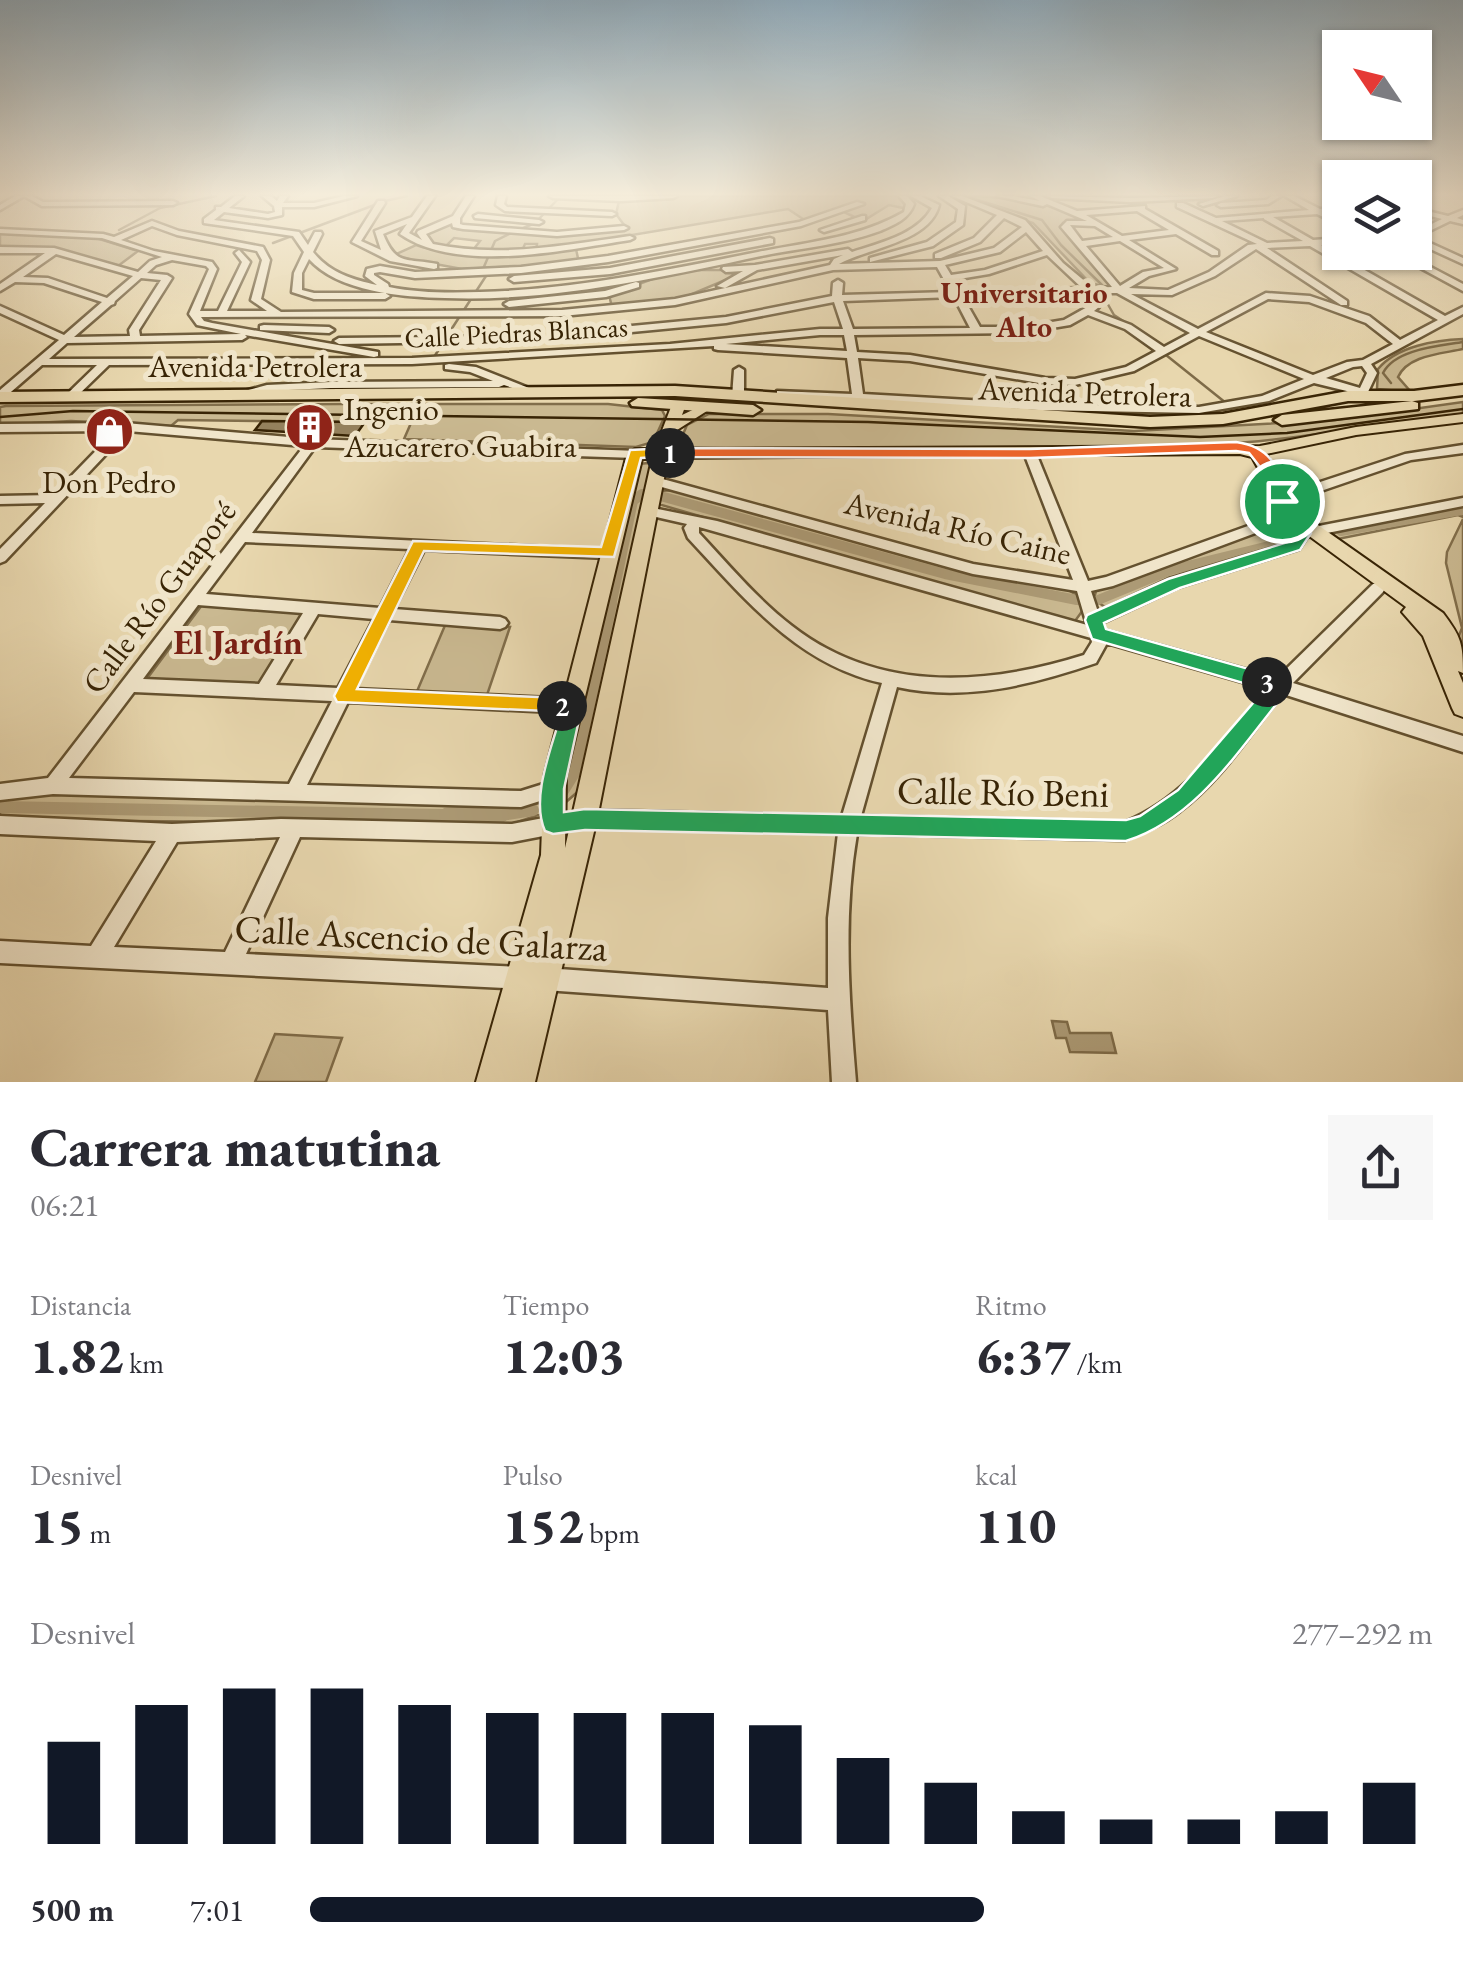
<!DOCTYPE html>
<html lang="es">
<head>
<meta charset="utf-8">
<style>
  :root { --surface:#fff; --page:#f7f7f7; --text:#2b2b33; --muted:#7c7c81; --accent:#111827 }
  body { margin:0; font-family:"EB Garamond",serif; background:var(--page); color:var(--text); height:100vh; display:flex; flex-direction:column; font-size:38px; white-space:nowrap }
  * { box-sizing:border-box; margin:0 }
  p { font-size:32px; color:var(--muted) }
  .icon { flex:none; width:55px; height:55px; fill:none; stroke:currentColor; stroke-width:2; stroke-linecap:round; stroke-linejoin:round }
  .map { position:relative; height:1082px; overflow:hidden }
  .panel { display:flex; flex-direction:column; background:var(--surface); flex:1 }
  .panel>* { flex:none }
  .needle { width:65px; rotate:305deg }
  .controls { position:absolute; left:1322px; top:30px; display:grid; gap:20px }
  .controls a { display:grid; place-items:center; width:110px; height:110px; border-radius:0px; background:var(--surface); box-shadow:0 2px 8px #0004; font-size:50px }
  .pin { position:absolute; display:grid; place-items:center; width:85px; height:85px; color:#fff; margin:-42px; border:5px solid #fff; border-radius:50%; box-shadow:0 2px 10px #0007 }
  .km { position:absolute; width:50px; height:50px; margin:-25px; border-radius:50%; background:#222; color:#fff; font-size:28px; line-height:50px; text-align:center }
  .round { display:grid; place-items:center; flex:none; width:105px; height:105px; border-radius:0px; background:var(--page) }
  .overview { display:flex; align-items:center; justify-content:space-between; height:170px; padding:0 30px }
  h1 { font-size:55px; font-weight:800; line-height:75px }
  .stats { display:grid; grid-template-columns:repeat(3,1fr); gap:15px; height:170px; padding:10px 30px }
  .stats div { display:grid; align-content:center }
  .stats b { font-size:50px; font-weight:800 }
  .stats small { font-size:28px; font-weight:400 }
  .stats p { font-size:28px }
  .chart { height:280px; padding:20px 30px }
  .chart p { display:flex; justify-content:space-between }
  .chart svg { width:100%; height:180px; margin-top:10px; stroke:var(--accent); stroke-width:6 }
  ul { padding:0 30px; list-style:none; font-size:32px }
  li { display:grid; grid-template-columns:160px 120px 1fr; align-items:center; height:75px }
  li i { height:25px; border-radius:12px; background:var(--accent) }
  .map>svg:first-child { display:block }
  .green { fill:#cab991; stroke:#816e4b; stroke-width:2.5 }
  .water { fill:#ac9a75; stroke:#7e6b48; stroke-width:2.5 }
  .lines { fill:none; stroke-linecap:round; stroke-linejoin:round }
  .stream { stroke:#7e6b48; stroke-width:2.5 }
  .canal-far2 { stroke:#ac9a75; stroke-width:10 }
  .canal-far1 { stroke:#ac9a75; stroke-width:12 }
  .canal { stroke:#ac9a75; stroke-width:15 }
  .building { fill:#94815d; stroke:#382405; stroke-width:2.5 }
  .minor-casing { stroke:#64512f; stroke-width:5 }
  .major-casing { stroke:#382405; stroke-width:4 }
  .highway-casing { stroke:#382405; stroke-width:5 }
  .minor { fill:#f0e5ca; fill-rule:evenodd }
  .major { fill:#e8d7ae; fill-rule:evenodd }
  .highway { fill:#e8d7ae; fill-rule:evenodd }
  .tram { stroke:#382405; stroke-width:2.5 }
  .split-1 { fill:#f0652b; stroke:#fff; stroke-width:2.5 }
  .split-2 { fill:#f5b400; stroke:#fff; stroke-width:2.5 }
  .split-3 { fill:#22a559; stroke:#fff; stroke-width:2.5 }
  .split-4 { fill:#22a559; stroke:#fff; stroke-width:2.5 }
  .labels { text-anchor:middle; stroke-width:10; stroke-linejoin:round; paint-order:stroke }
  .far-street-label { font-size:28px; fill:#382405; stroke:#f0e5ca }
  .far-neighbourhood-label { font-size:30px; font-weight:bold; fill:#7a1f14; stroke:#f0e5ca }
  .street-label { font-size:32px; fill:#382405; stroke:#f0e5ca }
  .poi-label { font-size:32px; fill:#382405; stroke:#f0e5ca; text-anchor:start }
  .neighbourhood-label { font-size:35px; font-weight:bold; fill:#7a1f14; stroke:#f0e5ca }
  .near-street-label { font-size:38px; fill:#382405; stroke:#f0e5ca }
</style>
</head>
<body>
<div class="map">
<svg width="1463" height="1082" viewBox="0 0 1463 1082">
  <rect width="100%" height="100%" fill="#e8d7ae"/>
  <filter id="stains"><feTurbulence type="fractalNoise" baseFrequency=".002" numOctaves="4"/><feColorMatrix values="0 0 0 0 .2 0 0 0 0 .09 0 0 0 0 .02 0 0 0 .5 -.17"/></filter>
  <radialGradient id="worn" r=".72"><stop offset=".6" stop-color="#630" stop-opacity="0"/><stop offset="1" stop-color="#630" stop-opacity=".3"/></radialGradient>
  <path class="green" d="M682,196H900L909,206L908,209L889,205L863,221L842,211L806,221L788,209L536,251L537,244H525L522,251L473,250L480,241L454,238L445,247L434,245L424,233L451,221L457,229L562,236L627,229L616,214L619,201Z
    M959,196C1004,196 1048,201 1088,221L1063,223L1062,227L1114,289L1090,283L1033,223Z
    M0,233L96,238L138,251L118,266L58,250L0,248Z
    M416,245C453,259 536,253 576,249L579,263L462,269L392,256Z
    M689,270H749L678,300L612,307L609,295L666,274Z
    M1463,339V349C1441,354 1408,355 1398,377L1411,392L1377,389L1378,369C1397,346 1436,340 1463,339Z
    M1463,402V414C1382,422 1302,440 1221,444C1044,453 865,453 688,447L681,439L687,425L709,414H828L1134,431L1335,420Z
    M340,404H608L662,410L665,416L653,442L636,447L404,439L411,423L178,420L171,426L71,421L0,425V407L6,406Z
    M648,463L651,466L582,788L566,802L562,781L639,464Z
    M674,490L1063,587L1080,597L1083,610L1075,621H1063L658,504L661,491Z
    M1463,506V517L1458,515L1338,539L1329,531Z
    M1463,519V650L1458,638L1462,628L1446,563L1447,552Z
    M1268,528H1276L1293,542L1161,584L1106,608L1094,599L1096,591Z
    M202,605L306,612L267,678L257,686L146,680Z
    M446,623L510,627L486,698L415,696Z
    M60,794L482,807L540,803L541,814L512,824H495L0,820V798Z
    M275,1034L342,1038L326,1082H255Z"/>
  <path class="water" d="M1052,1021L1067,1022L1070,1033H1111L1116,1053L1070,1052L1066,1038H1056Z"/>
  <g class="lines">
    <path class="stream" d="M965,196L1042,220L1061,245L1103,286
      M385,201L407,196
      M521,229L535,223L558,199
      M119,230L160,208L216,196
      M273,243L377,204
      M483,269L495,241L513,232
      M1102,294L1114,315L1154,341
      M447,336L486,276
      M1166,355L1226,403
      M434,357L443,343
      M1391,383L1383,373C1395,349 1439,346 1463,342"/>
    <path class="canal-far2" d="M664,497L945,574L1077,600
      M1341,531L1463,510
      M1098,600L1171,570L1273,545
      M611,606L633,501L642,494"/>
    <path class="canal-far1" d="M559,797L574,773L611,604
      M0,807L495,816L533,810"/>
    <path class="canal" d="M447,815H501"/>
  </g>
  <path class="building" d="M262,421L365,422L355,436L255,430Z"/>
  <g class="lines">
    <defs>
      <path id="minor" d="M15,196H32L43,202L173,201L177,203L173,205L42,206L24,196L0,210V205Z
        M235,196H244L229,208L268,214L275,212L274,206L262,196H271L277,201L280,196H288L283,203H314L344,196H357L314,207H282V215L268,218L224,212L214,220L299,232L308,245L315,232H321L322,234L313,252C330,273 351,279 377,285L365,276L367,269L380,266L415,272L521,267L608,256L799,222L857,202L864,204L801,226L608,262L521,273L415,278L380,272L374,273V275L388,284L389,287C418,293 449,293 480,292C573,290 666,270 758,252C808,242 859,238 904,212L906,204L899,196H907L914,204C909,219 894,225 880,231C842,245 800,248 761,256C658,278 551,302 445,298C403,297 338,292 309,259L302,273V290L314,293H385L390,296L385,299H314L292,292L294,273L304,252L293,236L204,223V219L216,210V207H221Z
        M427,196H435L409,233L422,240L417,233L418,231L453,216L466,196H474L460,218V224L463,225L557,232L624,226L628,228L624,230L557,236L463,229L453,227L452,223L426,234L433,244C498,258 566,245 630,236L634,238L630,240C564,250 458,274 400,234L407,224L383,234C396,266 406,258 437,264V268L434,269L390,261L352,242L378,201H384L385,203L361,241L381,250L375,231L412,217Z
        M498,196H506L504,204L507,207L612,212L616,214L612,216L505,211L496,205Z
        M549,196H677L673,198L621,201L553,198Z
        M911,196H920L939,205C930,242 868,248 839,264L940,261L994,248L1022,227L1004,218L980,242L941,258H935V254L974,238L997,215L952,196H962L1025,220L1063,263L1093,288L1112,287L1061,227L1067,221H1087L1047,204L1043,206L997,196H1012L1040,201L1030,196H1040L1077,211L1145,206V209L1218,251V255H1212L1176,234L1129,240L1176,269L1149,276L1129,288L1168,290L1209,272L1248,245L1257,244L1177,207V203H1183L1216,218L1309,210L1285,196H1294L1320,209L1340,208V212L1328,213L1340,220V225L1317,214L1273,217L1313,240L1340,238V244L1321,245L1445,316L1463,307V314L1371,364L1377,373L1367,394L1363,395L1314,383L1269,401L1199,413L1038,410L781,396L777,395V391L852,394L847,358L718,350L714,349V346L412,364L109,365L74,399L70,400L64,397L66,395L97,365H42L4,398L0,399V390L59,340L0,313V306L64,335L102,302L44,283L15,282L0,291V284L45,253H0V247L54,248L138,272L150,261L162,257L102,238L0,233V229L103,234L114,237L152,221L179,231L263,247L270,260L261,299L281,312L562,310L675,299L830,265L834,259L843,255L757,270L725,288L717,286L743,271L726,272L722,269L723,267L755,265L848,249L852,252C879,243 917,235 932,208ZM1137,211L1169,230L1122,236L1086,215ZM1264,218V219L1303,241L1267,243L1222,221ZM1070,225L1095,226L1113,237L1082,241ZM152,226L177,235L257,251L262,260L251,300L267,311H227L250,262L239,250L235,253L242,262L218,311H200L217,269L212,262L154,251L121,240ZM1026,232L1043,251L985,270L951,275L945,265L1000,252ZM1120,241L1164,268L1143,272L1120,286L1086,246ZM1310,246L1438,320L1400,340L1369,316L1310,296L1266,293L1198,329L1131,294L1172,295L1215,276L1256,249L1341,305H1347V301L1267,248ZM56,254L133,276L107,298L48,278L23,277ZM1047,255L1082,288L960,292L953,280L989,274ZM172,260L206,266L209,269L189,314L197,325L241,334L140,336L139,330L172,278L167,275L147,273L156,265ZM937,267L951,292L842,295L843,283L838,280L833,283L832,296L726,317L621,327L616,330L621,333L726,323L834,302L843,329H820L670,344L412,358L49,359L67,343L242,340L247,337L245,335L374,357L378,356V352L212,323L204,321L201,317L562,316L675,305L833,270ZM141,278L161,280L129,330L130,336L74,337L111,305L114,304L115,301ZM1098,293H1117L1190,333L1164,347L1131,325L1094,311L1099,307ZM1088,294L1089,306L1064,320L1022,327H980L963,297ZM954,297L970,328L853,329L843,301ZM1268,299L1309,302L1366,323L1393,344L1363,360L1347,362L1313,375L1206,332ZM1088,315L1125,329L1156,351L1126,367L1075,379L1045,378L910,355L857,352L854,335L1022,333L1070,325ZM820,335H844L847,351L726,344ZM1199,336L1304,379L1262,396L1199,407L1038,404L863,394L858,358L910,361L1045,384L1075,385L1134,371ZM1362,366L1367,373L1360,388L1326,378L1353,367Z
        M939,196H948L965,206L963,225L933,246L870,262V258L927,242L956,222L958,209Z
        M1048,196L1130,198L1217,196L1213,198L1130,202L1052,198Z
        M1225,196H1237L1203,206L1199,204Z
        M1272,196H1281L1268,204L1221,207L1217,205L1221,203L1266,200Z
        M1415,208L1448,216L1463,210V215L1457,218L1463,220V224L1450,221L1417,237L1463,258V264L1415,242V232L1442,219L1415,212Z
        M478,214L539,220L543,222L539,224L475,218L474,216Z
        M862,216H865V220L824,232L820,230Z
        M770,238L773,239V243L610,274L514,282L509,279L514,276L610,268Z
        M1391,252H1402L1463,284V291Z
        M636,282L639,283V287L606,297L509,307L504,304L509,301L605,291Z
        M264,325L329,327L334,330L329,333L260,330V326Z
        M528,336L533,339L532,341L339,344L334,341L339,338Z
        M449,364L476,367L539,392L533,395L504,385L499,387L331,388L267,391L241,398L235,395L237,393L267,385L331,382L493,381L470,372L445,369V365Z
        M739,367L744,370V393H754V397L738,400L732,397L734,370Z
        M125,423L312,439L639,451L641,454L639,457L635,458L315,447L252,533L613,550L615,553L613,556L608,558L424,550L394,609L500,617L505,619L508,623L505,627L500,629L389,620L355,689L573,699L579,701L581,706L579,711L573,713L348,702L307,785L521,791L553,781L559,783L562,789L559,795L521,807L53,794L0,800V784L48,778L304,446L128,431L5,561L0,563V549L45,503L0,504V496L53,495L115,431L0,432V424ZM245,542L410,549L380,608L206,594ZM198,605L303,613L259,684L143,679ZM318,614L374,619L338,688L276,685ZM134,692L332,701L289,784L69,778Z
        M1463,445V453L1411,460L1318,492L1287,504L1269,528L1113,586L1091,591L1098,612L1169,579L1289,543L1298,530L1463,498V506L1307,537L1299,549L1179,587L1102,623L1104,630L1277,678L1373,584H1383L1385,588L1383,592L1293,683L1463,736V752L1283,694C1250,733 1222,780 1180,811C1164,824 1145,832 1125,840L857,834C843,916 849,999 856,1082H832L828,1010L545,990L537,987L534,979L537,971L545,968L828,988V918L838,833L585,828L512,842L300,837L246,954L523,967L531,970L534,978L531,986L523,989L0,963V941L91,946L156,841L0,834V816L172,824L281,819L512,824L585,810L842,816L882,683C797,664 745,599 688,538L684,528L687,524L643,514L641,511L643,508L648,507L717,521L1087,625L1077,591L973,574L651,484L649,481L651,478H659L973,564L1073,580L1024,453L1030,449L1036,453L1088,581L1106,577L1259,522L1277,498L1308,486L1405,454ZM699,527L1091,638L1092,642L1084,655C986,686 878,693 792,626C757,599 729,565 699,533ZM1107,643L1267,689C1224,739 1189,796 1125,822L861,816L897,687C964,702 1032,685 1096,663ZM280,837L225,952L114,947L177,842Z"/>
      <path id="major" d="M678,403L685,407L682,415L703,405L710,409L677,430L670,449L1260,446L1356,427L1463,414V422L1356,435L1266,454L1298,511L1443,613C1461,637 1463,643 1463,673L1458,671L1463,683V717L1455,714L1452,708L1423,636L1402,612L1406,607L1286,519L1252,457L1240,454L668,458L597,819L535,1082H476L541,855L544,776L627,454L635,449H655L671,407ZM642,459H652L565,848L566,776Z"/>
      <path id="highway" d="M1463,385V395L1414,401H1348L1223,424L1150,427L675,396L0,402V392L675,386L1150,417L1223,414L1348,391H1414Z
        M638,398L753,405L761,410L753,415L632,406L630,403Z
        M1412,401L1418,403V409L1282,425L1274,420L1282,415Z"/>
    </defs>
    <use href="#minor" class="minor-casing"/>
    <use href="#major" class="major-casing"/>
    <use href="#highway" class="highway-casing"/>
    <use href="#minor" class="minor"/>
    <use href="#major" class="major"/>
    <use href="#highway" class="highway"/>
    <path class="tram" d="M0,417L73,411L868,422L1200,437L1287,433L1463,409"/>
  </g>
  <linearGradient id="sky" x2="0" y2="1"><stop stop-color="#90aaba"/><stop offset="0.56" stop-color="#f5eddb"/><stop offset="1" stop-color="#f5eddb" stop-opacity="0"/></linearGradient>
  <rect width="1463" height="347" fill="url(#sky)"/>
  <path class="split-1" d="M1236,442C1273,447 1278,469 1289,501L1287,505H1276L1264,472L1249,453L1236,451L1030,458L670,457L663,453L670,448L1030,449Z"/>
  <path class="split-2" d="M670,448L675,449V456L641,458L614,557L424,551L357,689L562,698L569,700V712L337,702L334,696L413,541L601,547L630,450Z"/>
  <path class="split-3" d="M1267,674L1287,680V691C1240,748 1198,818 1126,841L585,830L553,834L545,831C530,798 552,747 561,714L552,706L562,698L579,701L582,706L564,789V812L585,809L1126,820L1140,816L1178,790L1265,689L1257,682Z"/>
  <path class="split-4" d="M1282,496L1305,517L1311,533L1300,550L1180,588L1104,623L1106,629L1274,676V687L1267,690L1092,639L1085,620L1087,615L1168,579L1288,542L1295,532L1274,501Z"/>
  <defs>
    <symbol id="building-disc" viewBox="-11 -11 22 22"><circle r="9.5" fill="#8f2418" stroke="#f0e5ca"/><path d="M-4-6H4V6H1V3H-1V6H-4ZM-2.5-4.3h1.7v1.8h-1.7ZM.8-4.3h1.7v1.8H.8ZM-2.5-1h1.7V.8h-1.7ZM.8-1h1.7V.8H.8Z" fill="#fff"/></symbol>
    <symbol id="shop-disc" viewBox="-11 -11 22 22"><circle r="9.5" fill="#8f2418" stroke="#f0e5ca"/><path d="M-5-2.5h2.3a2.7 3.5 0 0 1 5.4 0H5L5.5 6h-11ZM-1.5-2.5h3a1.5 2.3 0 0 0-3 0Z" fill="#fff"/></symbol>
  </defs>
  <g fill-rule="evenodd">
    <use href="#building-disc" x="282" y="400" width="55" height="55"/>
    <use href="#shop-disc" x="82" y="404" width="55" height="55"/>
  </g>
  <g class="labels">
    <g class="far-street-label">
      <text transform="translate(516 332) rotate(-3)" y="10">Calle Piedras Blancas</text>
    </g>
    <g class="far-neighbourhood-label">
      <text x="1024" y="303">Universitario<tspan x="1024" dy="34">Alto</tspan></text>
    </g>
    <g class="street-label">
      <text x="255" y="377">Avenida Petrolera</text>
      <text transform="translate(1085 392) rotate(2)" y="11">Avenida Petrolera</text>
      <text transform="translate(958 528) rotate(13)" y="11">Avenida Río Caine</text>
      <text transform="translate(159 597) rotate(-53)" y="11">Calle Río Guaporé</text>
    </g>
    <g class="poi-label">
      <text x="344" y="420">Ingenio<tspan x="344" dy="37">Azucarero Guabira</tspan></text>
      <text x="109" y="493" text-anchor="middle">Don Pedro</text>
    </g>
    <g class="neighbourhood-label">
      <text x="238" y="654">El Jardín</text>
    </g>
    <g class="near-street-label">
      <text transform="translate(1003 792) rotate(1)" y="13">Calle Río Beni</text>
      <text transform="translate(421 938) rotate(3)" y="13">Calle Ascencio de Galarza</text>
    </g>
  </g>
  <rect width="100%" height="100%" filter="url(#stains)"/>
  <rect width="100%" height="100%" fill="url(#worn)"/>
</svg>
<div class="controls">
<a><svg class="needle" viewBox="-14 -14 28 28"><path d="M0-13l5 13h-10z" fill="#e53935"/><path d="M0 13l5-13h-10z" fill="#7c7c81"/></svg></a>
<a><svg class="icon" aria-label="layers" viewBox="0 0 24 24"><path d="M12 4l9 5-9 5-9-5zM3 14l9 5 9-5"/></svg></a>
</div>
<div class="pin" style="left:1282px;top:501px;background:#1e9e55"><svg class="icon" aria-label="arrive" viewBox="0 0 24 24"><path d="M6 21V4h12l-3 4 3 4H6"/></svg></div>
<b class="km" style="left:670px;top:453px">1</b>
<b class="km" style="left:562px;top:706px">2</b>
<b class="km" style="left:1267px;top:682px">3</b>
</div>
<section class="panel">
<div class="overview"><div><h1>Carrera matutina</h1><p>06:21</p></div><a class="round"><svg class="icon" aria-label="share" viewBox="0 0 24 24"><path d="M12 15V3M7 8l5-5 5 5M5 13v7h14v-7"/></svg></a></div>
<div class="stats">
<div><p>Distancia</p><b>1.82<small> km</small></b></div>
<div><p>Tiempo</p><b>12:03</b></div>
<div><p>Ritmo</p><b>6:37<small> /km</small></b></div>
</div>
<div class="stats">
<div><p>Desnivel</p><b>15<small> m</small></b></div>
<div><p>Pulso</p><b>152<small> bpm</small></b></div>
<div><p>kcal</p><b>110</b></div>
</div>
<div class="chart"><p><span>Desnivel</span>277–292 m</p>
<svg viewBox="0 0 160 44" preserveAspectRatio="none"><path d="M5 44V19M15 44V10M25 44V6M35 44V6M45 44V10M55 44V12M65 44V12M75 44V12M85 44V15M95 44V23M105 44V29M115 44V36M125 44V38M135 44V38M145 44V36M155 44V29"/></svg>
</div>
<ul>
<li><b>500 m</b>7:01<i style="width:60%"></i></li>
</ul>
</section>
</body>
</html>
